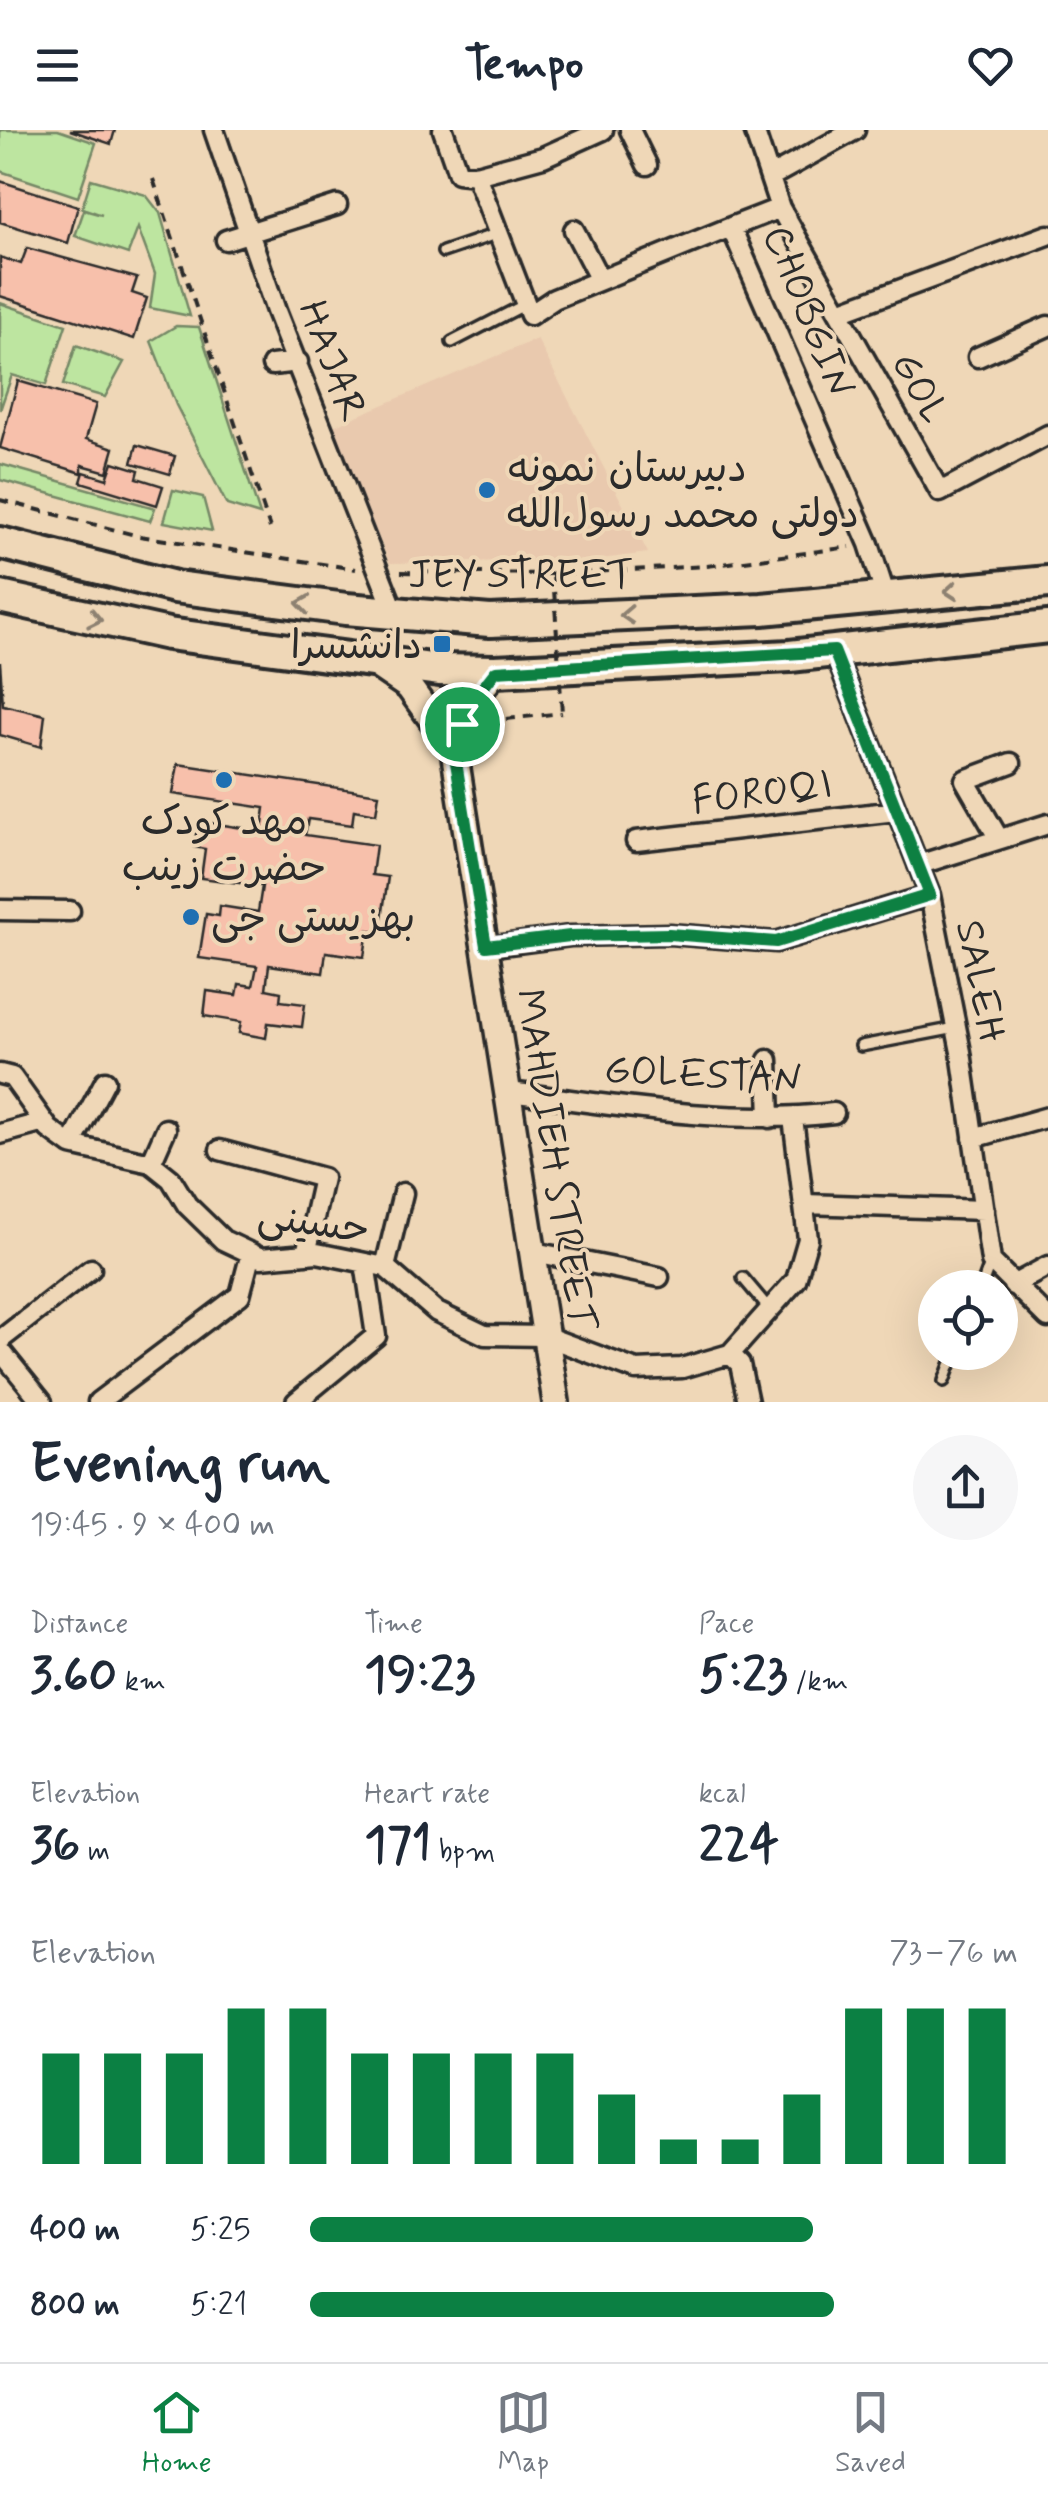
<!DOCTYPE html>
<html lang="en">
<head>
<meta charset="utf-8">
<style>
  :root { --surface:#fff; --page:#f6f6f7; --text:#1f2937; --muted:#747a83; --line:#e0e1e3; --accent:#0b8043 }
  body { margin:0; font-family:Mynerve,"Playpen Sans Arabic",sans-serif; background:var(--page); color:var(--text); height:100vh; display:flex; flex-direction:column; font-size:38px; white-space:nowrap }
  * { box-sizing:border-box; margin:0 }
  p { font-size:32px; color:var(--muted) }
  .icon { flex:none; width:55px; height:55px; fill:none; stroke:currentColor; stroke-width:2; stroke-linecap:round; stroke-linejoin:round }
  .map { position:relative; height:1272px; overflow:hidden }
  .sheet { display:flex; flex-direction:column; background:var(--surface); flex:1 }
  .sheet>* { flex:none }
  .controls { position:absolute; left:918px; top:1140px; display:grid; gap:20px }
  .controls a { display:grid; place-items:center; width:100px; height:100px; border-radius:50%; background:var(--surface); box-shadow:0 10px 40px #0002; font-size:50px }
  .pin { position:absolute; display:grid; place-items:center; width:85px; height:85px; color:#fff; margin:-42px; border:5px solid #fff; border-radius:50%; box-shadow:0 2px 10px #0007 }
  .round { display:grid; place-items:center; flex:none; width:105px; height:105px; border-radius:52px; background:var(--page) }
  .headline { display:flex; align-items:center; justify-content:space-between; height:170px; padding:0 30px }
  h1 { font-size:55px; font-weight:700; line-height:75px }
  .stats { display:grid; grid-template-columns:repeat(3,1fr); gap:15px; height:170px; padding:10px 30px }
  .stats div { display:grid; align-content:center }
  .stats b { font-size:50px; font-weight:700 }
  .stats small { font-size:28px; font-weight:400 }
  .stats p { font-size:28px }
  .chart { height:280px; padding:20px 30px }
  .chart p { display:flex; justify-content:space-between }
  .chart svg { width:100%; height:180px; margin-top:10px; stroke:var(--accent); stroke-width:6 }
  ul { padding:0 30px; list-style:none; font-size:32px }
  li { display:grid; grid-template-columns:160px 120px 1fr; align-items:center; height:75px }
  li i { height:25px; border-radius:12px; background:var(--accent) }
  header { display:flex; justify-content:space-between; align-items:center; height:130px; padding:0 30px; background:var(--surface); font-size:45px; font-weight:700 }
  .tab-bar { display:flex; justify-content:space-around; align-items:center; height:140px; border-top:2px solid var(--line); background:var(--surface); font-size:28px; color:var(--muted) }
  .tab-bar a { display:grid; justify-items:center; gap:5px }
  .tab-bar .selected { color:var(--accent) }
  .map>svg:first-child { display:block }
  .built { fill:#e9c9ae }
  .green { fill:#bde5a0; stroke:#748866; stroke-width:2.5 }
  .building { fill:#f7c0ab; stroke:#2b2b2b; stroke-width:2.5 }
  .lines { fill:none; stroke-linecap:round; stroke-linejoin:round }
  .lane-casing { stroke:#2b2b2b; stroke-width:16 }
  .street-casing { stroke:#2b2b2b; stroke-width:25 }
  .secondary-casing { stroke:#2b2b2b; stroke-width:32 }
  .primary-casing { stroke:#2b2b2b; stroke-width:38 }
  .path { stroke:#2b2b2b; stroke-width:4; stroke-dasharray:10 8; stroke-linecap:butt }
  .lane { stroke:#efd7b7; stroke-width:9 }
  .street { stroke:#efd7b7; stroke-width:18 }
  .secondary { stroke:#efd7b7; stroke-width:25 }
  .primary { stroke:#efd7b7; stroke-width:30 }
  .path-bridge { stroke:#2b2b2b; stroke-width:4; stroke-dasharray:10 8; stroke-linecap:butt }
  .oneway { stroke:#8d8171 }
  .route-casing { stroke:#fff; stroke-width:20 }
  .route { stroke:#0b8043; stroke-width:12 }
  .poi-dot { fill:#1f6fb2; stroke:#efd7b7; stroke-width:4 }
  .labels { text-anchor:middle; stroke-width:8; stroke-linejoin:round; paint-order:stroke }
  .street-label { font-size:40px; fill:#2b2b2b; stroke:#efd7b7 }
  .poi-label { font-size:40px; fill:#2b2b2b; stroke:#efd7b7; text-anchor:start }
</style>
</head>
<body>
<header><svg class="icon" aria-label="menu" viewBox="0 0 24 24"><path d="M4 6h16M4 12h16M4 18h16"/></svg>Tempo<svg class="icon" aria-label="heart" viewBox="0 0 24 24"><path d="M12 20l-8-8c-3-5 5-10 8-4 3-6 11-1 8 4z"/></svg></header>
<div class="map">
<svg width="1048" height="1272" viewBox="0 0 1048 1272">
  <rect width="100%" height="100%" fill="#efd7b7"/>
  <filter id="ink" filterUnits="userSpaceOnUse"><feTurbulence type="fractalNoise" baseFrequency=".01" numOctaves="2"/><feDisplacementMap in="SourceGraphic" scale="20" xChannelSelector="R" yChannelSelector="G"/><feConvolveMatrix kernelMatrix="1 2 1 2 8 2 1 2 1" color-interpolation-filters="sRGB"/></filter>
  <g filter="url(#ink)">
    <path class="built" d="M537,209L648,423L593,430L390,433L331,297Z"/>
    <path class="green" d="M0,0H58L96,13L78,67L0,41Z
      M91,49L146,65L160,83L190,186L150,178L155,144L138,98L128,124L75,106L84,80L102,85L82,78Z
      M0,173L66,195L46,255L12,245L0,280Z
      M176,196L199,197L260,385L227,375L176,275L151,211Z
      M76,215L124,232L105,267L63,255Z
      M0,334L155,378L150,391L0,350Z
      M173,360L203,367L212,401L164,392Z"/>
    <path class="building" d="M70,0H115L111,14Z
      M0,51L78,76L68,113L0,92Z
      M27,118L137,148L132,163L147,168L134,209L0,166V127L21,134Z
      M18,251L96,274L86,309L114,318L107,342L82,335V343L0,318Z
      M137,315L175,326L170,344L132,333Z
      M113,332L139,340L137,348L163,356L157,375L81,352L84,342L107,349Z
      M0,532L3,575L45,585L41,617L0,605Z
      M178,634L379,664L376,684L354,680L352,695L308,689L305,705L376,715L372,745L388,747L380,802L368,800L364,827L326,822L323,843L269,835L266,859L281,862L280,871L305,874L302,897L268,893L266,908L239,903L241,892L204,886L207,861L237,865L239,854L253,856L257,836L199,828L206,784L219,786L220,776L258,782L262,756L201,748L205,719L194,717L198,691L262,701L265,678L173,664Z"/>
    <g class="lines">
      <defs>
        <path id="lane" d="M443,122L499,103
          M452,212L524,175
          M861,916L956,898
          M743,1148L770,1180
          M981,1158L991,1131
          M944,1251L955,1222"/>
        <path id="street" d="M214,0L276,181L395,483
          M443,0L458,43L476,45
          M603,0L543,27L476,45L530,185L554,169L731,97
          M630,0L647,35
          M754,0L780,78L731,97L869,414L886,467
          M770,47L855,0
          M780,78L940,362L1048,305
          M574,100L600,150
          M226,110L337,75
          M842,181L1048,105
          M978,227L1048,196
          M272,235L298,232
          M834,521L930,765L961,922L991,1131L1048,1188
          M999,709L965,650L1011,633
          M636,711L896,681
          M918,735L1048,694
          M0,780L70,781
          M487,817L570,806L669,804L776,812L930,765
          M768,930L770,988
          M0,944L12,947L49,999L71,1015L151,1033L171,1049L187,1075L223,1110L261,1128L317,1123L385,1137L437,1182L485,1205L545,1206L636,1240L682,1238L730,1224L740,1234L748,1272
          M509,962C617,975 726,996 834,983
          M0,1004L44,992
          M973,1008L1048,987
          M71,1015L105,951
          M220,1020L323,1048L306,1124
          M151,1033L166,999
          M805,1074L984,1080
          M534,1122L659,1147
          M385,1137L403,1063
          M1013,1155L1048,1136
          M0,1210L91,1139
          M0,1220L42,1272
          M730,1224L796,1150L808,1109L793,988
          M98,1272L240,1165L251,1123
          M296,1272L376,1206L365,1133"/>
        <path id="secondary" d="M374,533L409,557L454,620L556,1272
          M454,620L467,578L495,541"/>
        <path id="primary" d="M0,413L175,457L346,479L490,491L762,479L1048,452
          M0,467L168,504L439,540L495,541L790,526L1048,497"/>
      </defs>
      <use href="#lane" class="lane-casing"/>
      <use href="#street" class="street-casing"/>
      <use href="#secondary" class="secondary-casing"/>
      <use href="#primary" class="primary-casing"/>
      <path class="path" d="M153,49L270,398
        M0,370L139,406L356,439
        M401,442L553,444L707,436L850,417
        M488,591L562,583"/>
      <use href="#lane" class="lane"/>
      <use href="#street" class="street"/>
      <use href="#secondary" class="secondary"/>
      <use href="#primary" class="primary"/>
      <path class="path-bridge" d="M553,444L562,583"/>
    </g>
    <defs><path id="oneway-chevron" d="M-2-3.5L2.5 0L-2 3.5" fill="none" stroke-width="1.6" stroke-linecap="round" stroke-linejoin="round" transform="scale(2.5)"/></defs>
    <g class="oneway">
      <use href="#oneway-chevron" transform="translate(951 461) rotate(175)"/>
      <use href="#oneway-chevron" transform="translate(303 474) rotate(-172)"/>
      <use href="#oneway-chevron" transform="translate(627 485) rotate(177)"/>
      <use href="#oneway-chevron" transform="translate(95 489) rotate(12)"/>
    </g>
  </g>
  <g class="lines" filter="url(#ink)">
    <defs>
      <path id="route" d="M834,521L930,765L776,812L669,804L570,806L486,816L454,620L467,578L496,541Z"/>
    </defs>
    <use href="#route" class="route-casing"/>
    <use href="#route" class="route"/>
  </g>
  <g class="poi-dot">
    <circle cx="487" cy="360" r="10"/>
    <rect x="432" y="504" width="20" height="20" rx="5"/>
    <circle cx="224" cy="650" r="10"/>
    <circle cx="191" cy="787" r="10"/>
  </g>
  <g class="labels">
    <g class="street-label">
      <text transform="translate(810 181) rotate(68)" y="14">CHOBGIN</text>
      <text transform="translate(334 230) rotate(69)" y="14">HAJAR</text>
      <text transform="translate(921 257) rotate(62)" y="14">GOL</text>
      <text x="521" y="457">JEY STREET</text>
      <text transform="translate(762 661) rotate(-7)" y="14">FOROQI</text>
      <text transform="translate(982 851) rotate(79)" y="14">SALEH</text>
      <text transform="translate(703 943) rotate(3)" y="14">GOLESTAN</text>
      <text transform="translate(557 1029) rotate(81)" y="14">MAHDIEH STREET</text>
      <text transform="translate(314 1091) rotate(8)" y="14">حسینی</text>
    </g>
    <g class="poi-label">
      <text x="507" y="351">دبیرستان نمونه<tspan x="507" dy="46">دولتی محمد رسول‌الله</tspan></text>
      <text x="422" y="528" text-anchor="end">دانشسرا</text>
      <text x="224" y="704" text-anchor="middle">مهد کودک<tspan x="224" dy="46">حضرت زینب</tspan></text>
      <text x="211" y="801">بهزیستی جی</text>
    </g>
  </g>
</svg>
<div class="controls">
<a><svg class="icon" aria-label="locate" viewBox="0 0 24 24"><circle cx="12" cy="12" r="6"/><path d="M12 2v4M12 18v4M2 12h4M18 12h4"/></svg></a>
</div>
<div class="pin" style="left:462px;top:594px;background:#1e9e55"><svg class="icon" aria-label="arrive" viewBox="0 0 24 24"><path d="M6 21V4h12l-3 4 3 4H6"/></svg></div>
</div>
<section class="sheet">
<div class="headline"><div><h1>Evening run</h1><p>19:45 · 9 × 400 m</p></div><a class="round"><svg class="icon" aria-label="share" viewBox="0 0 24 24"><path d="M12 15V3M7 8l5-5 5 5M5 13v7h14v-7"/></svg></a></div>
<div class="stats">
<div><p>Distance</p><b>3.60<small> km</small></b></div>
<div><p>Time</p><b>19:23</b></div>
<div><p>Pace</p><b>5:23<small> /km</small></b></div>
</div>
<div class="stats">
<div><p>Elevation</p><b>36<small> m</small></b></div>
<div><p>Heart rate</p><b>171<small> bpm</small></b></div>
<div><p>kcal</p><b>224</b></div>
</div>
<div class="chart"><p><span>Elevation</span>73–76 m</p>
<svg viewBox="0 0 160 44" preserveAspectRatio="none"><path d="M5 44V17M15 44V17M25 44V17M35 44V6M45 44V6M55 44V17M65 44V17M75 44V17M85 44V17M95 44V27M105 44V38M115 44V38M125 44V27M135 44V6M145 44V6M155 44V6"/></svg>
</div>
<ul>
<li><b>400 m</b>5:25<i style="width:71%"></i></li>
<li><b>800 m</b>5:21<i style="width:74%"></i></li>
</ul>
</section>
<nav class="tab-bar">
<a class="selected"><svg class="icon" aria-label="home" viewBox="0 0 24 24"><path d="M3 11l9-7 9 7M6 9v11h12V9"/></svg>Home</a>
<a><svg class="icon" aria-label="map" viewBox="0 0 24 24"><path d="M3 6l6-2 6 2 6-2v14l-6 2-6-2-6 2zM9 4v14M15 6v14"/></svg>Map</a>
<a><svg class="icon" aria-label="saved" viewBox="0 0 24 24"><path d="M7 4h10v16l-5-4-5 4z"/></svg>Saved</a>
</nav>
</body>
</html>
